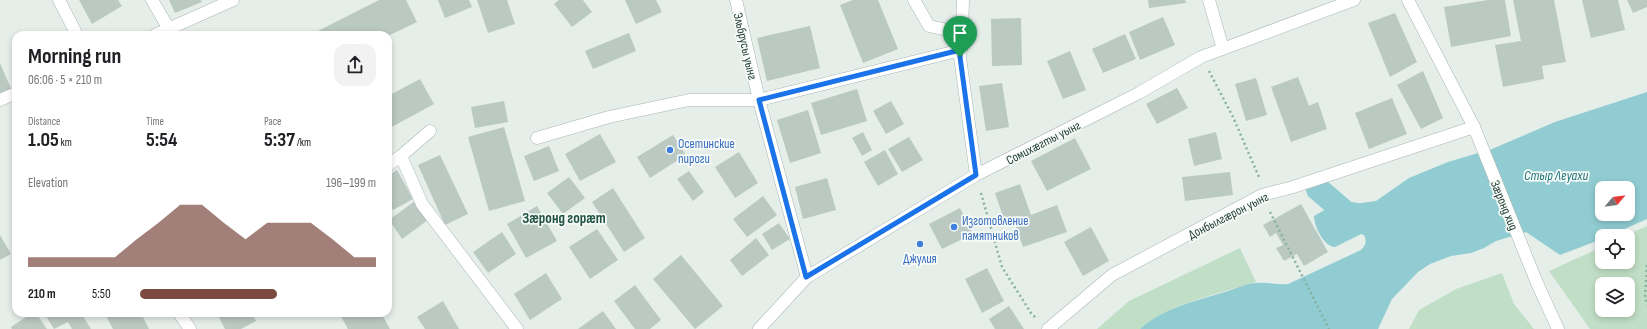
<!DOCTYPE html>
<html lang="en">
<head>
<meta charset="utf-8">
<style>
  :root { --surface:#fff; --page:#f2f2f2; --text:#202124; --muted:#757577; --accent:#7d4a41 }
  body { margin:0; font-family:"Sofia Sans Condensed",sans-serif; background:var(--page); color:var(--text); height:100vh; display:flex; flex-direction:column; font-size:15px; white-space:nowrap }
  * { box-sizing:border-box; margin:0 }
  p { font-size:13px; color:var(--muted) }
  .icon { flex:none; width:22px; height:22px; fill:none; stroke:currentColor; stroke-width:2; stroke-linecap:round; stroke-linejoin:round }
  .map { position:relative; flex:1; overflow:hidden }
  .panel { position:absolute; left:12px; top:31px; width:380px; height:286px; display:flex; flex-direction:column; background:var(--surface); border-radius:12px; box-shadow:0 2px 6px #0003 }
  .panel>* { flex:none }
  .needle { width:26px; rotate:61deg }
  .controls { position:absolute; left:1595px; top:181px; display:grid; gap:8px }
  .controls a { display:grid; place-items:center; width:40px; height:40px; border-radius:8px; background:var(--surface); box-shadow:0 2px 6px #0003; font-size:20px }
  .pin { position:absolute; display:grid; place-items:center; width:34px; height:34px; color:#fff; margin:-41px -17px; border-radius:50% 50% 50% 0; rotate:-45deg; box-shadow:0 0 4px #0007 }
  .pin .icon { rotate:45deg }
  .round { display:grid; place-items:center; flex:none; width:42px; height:42px; border-radius:12px; background:var(--page) }
  .summary { display:flex; align-items:center; justify-content:space-between; height:68px; padding:0 16px }
  h1 { font-size:22px; font-weight:700; line-height:30px }
  .metrics { display:grid; grid-template-columns:repeat(3,1fr); gap:6px; height:68px; padding:4px 16px }
  .metrics div { display:grid; align-content:center }
  .metrics b { font-size:20px; font-weight:700 }
  .metrics small { font-size:11px; font-weight:400 }
  .metrics p { font-size:11px }
  .chart { height:112px; padding:8px 16px }
  .chart p { display:flex; justify-content:space-between }
  .chart svg { width:100%; height:72px; margin-top:4px; fill:var(--accent); opacity:.7 }
  ul { padding:0 16px; list-style:none; font-size:13px }
  li { display:grid; grid-template-columns:64px 48px 1fr; align-items:center; height:30px }
  li i { height:10px; border-radius:5px; background:var(--accent) }
  .map>svg:first-child { display:block }
  .green { fill:#c0dfc6; fill-rule:evenodd }
  .water { fill:#90ccd1; fill-rule:evenodd }
  .lines { fill:none; stroke-linecap:round; stroke-linejoin:round }
  .canal { stroke:#90ccd1; stroke-width:24 }
  .building { fill:#bbc9c3 }
  .service-casing { stroke:#a8b6b1; stroke-width:13 }
  .minor-casing { stroke:#a8b6b1; stroke-width:13 }
  .tertiary-casing { stroke:#a8b6b1; stroke-width:13 }
  .path { stroke:#87b1a1; stroke-width:2.5; stroke-dasharray:2 3; stroke-linecap:butt }
  .service { stroke:#fff; stroke-width:12 }
  .minor { stroke:#fff; stroke-width:12 }
  .tertiary { stroke:#fff; stroke-width:12 }
  .route-casing { stroke:#fff; stroke-width:8 }
  .route { stroke:#1a73e8; stroke-width:5 }
  .shop-dot { fill:#3f7fe0; stroke:#f7fbf8; stroke-width:1.5 }
  .labels { text-anchor:middle; stroke-width:3.5; stroke-linejoin:round; paint-order:stroke }
  .street-label { font-size:13px; fill:#254037; stroke:#f7fbf8 }
  .shop-label { font-size:13px; fill:#366cbe; stroke:#f7fbf8; text-anchor:start }
  .water-label { font-size:14px; font-style:italic; fill:#20737c; stroke:#f7fbf8 }
  .quarter-label { font-size:15px; font-weight:bold; fill:#215343; stroke:#f7fbf8 }
</style>
</head>
<body>
<div class="map">
<svg width="1647" height="329" viewBox="0 0 1647 329">
  <rect width="100%" height="100%" fill="#e6eeea"/>
  <path class="green" d="M1647,226V329H1590L1549,271L1602,247V262H1628V236H1625ZM1602,284H1628V310H1602Z
    M1240,248L1256,282C1219,294 1169,303 1140,329H1097L1129,301Z
    M1502,273L1514,304L1534,329H1409L1419,310L1456,289Z"/>
  <path class="water" d="M1647,92V219L1609,236H1602V239L1560,255L1526,232L1496,241L1484,248L1471,253L1451,256L1430,264L1418,272L1392,299L1378,329H1140C1164,307 1197,301 1228,291C1237,288 1248,283 1257,283C1268,282 1278,285 1288,284L1361,250C1366,245 1367,241 1364,235L1361,234L1335,247C1324,247 1314,226 1314,216L1328,208L1339,206L1376,201L1409,178L1448,162L1492,149L1555,122ZM1602,188H1628V214H1602Z"/>
  <g class="lines">
    <path class="canal" d="M1318,189L1346,213L1367,217"/>
  </g>
  <path class="building" d="M79,0H118L122,6L92,24Z
    M169,0H201L202,2L175,13Z
    M379,0H406L417,22L388,36V35H310Z
    M438,0H469L472,7L445,18Z
    M477,0H507L515,24L488,33Z
    M559,0H583L592,12L572,27L554,4Z
    M625,0H656L662,12L636,24Z
    M853,0H878L898,49L863,63L840,5Z
    M1148,0H1185L1186,3L1149,8Z
    M1488,0H1505L1511,36L1451,47L1444,7Z
    M1513,0H1554L1566,62L1542,66L1544,79L1503,87L1495,45L1521,41Z
    M1582,0H1618L1625,30L1591,38Z
    M1627,0H1647V7L1633,13Z
    M1395,13L1417,62L1390,77L1368,23Z
    M1163,17L1175,45L1140,60L1129,32Z
    M1021,18L1022,65L992,66L991,19Z
    M810,26L820,68L767,81L757,38Z
    M629,33L636,51L593,69L585,51Z
    M1125,34L1136,59L1103,73L1092,49Z
    M1070,51L1086,90L1063,99L1047,61Z
    M0,63L12,91L0,96Z
    M1423,71L1443,118L1421,129L1397,85Z
    M1298,77L1309,106L1318,102L1327,129L1291,142L1271,87Z
    M1256,78L1267,115L1246,121L1235,84Z
    M420,79L434,104L388,129V96Z
    M1002,83L1009,127L986,131L979,86Z
    M1177,88L1188,108L1157,124L1146,104Z
    M857,89L867,121L821,135L811,103Z
    M1392,98L1407,134L1369,149L1355,113Z
    M504,101L508,122L475,128L471,107Z
    M891,101L904,124L886,134L873,111Z
    M808,110L821,153L790,163L777,120Z
    M504,127L525,201L489,211L468,137Z
    M863,132L872,150L862,156L852,138Z
    M1216,132L1222,159L1194,166L1188,139Z
    M600,134L616,162L580,181L565,154Z
    M673,135L686,155L650,178L637,157Z
    M909,137L923,160L902,172L888,149Z
    M1075,138L1091,169L1047,191L1031,161Z
    M549,146L559,171L534,181L524,156Z
    M885,150L898,174L878,186L864,162Z
    M739,152L758,183L735,198L715,167Z
    M440,155L468,214L445,225L418,165Z
    M397,170L413,199L393,210L388,201V176Z
    M689,171L704,192L693,201L677,179Z
    M1230,172L1233,195L1185,201L1182,177Z
    M569,177L585,198L563,214L547,193Z
    M827,178L836,210L803,219L795,187Z
    M1020,184L1031,215L1057,205L1067,232L1023,247L1013,219L1005,222L995,193Z
    M613,188L645,238L624,252L592,202Z
    M763,196L777,215L747,237L733,219Z
    M415,201L428,220L402,239L389,220Z
    M1301,204L1328,252L1304,266L1297,254L1284,261L1276,248L1283,245L1276,233L1270,237L1263,225Z
    M537,206L557,241L526,258L507,224Z
    M960,208L973,234L942,249L929,224Z
    M779,223L790,239L772,250L762,234Z
    M1091,227L1109,261L1083,276L1064,242Z
    M597,229L618,260L590,279L569,247Z
    M502,232L516,254L488,273L473,252Z
    M0,235L11,254L0,260Z
    M756,238L769,255L742,276L730,260Z
    M681,255L723,306L695,329L653,279Z
    M987,268L1004,301L982,313L965,279Z
    M546,273L562,299L530,320L514,294Z
    M635,285L661,320L650,329H635L614,301Z
    M443,301L459,329H425L417,317Z
    M1009,306L1024,329H995L989,319Z
    M603,311L616,329H578Z
    M32,313H36L47,329H12L11,327Z
    M44,313H81L91,329H72L68,322L54,329Z
    M111,313H141L149,329H113L106,316Z
    M217,313H252L256,321L241,329H225Z
    M339,313H381L390,329H348Z"/>
  <g class="lines">
    <defs>
      <path id="service" d="M59,0L77,35
        M152,0L169,29
        M914,0L929,26L962,33
        M537,138L609,117L689,100H759L961,50
        M401,156L422,204L517,329
        M388,165L401,156L430,131
        M179,313L190,329"/>
      <path id="minor" d="M736,0L759,100L807,277
        M963,0L962,33L960,57L976,175
        M1209,0L1223,49
        M759,329L807,277L976,175L1139,93L1201,57L1354,0
        M1048,329L1112,275L1262,195L1293,187L1474,127"/>
      <path id="tertiary" d="M1408,0L1474,127L1537,283L1558,329
        M155,35L233,0
        M0,100L16,93"/>
    </defs>
    <use href="#service" class="service-casing"/>
    <use href="#minor" class="minor-casing"/>
    <use href="#tertiary" class="tertiary-casing"/>
    <path class="path" d="M1209,71L1233,117L1259,177
      M981,193L1002,267L1031,313L1035,317
      M1270,212L1329,329
      M1647,265L1645,297L1647,305"/>
    <use href="#service" class="service"/>
    <use href="#minor" class="minor"/>
    <use href="#tertiary" class="tertiary"/>
  </g>
  <g class="lines">
    <defs>
      <path id="route" d="M960,50V57L976,175L806,277L759,100Z"/>
    </defs>
    <use href="#route" class="route-casing"/>
    <use href="#route" class="route"/>
  </g>
  <g class="shop-dot">
    <circle cx="670" cy="150" r="4"/>
    <circle cx="954" cy="227" r="4"/>
    <circle cx="920" cy="244" r="4"/>
  </g>
  <g class="labels">
    <g class="street-label">
      <text transform="translate(746 46) rotate(77)" y="5">Эльбрусы уынг</text>
      <text transform="translate(1043 142) rotate(-27)" y="5">Сомихæгты уынг</text>
      <text transform="translate(1505 205) rotate(68)" y="5">Зæронд хид</text>
      <text transform="translate(1228 215) rotate(-27)" y="5">Донбылгæрон уынг</text>
    </g>
    <g class="shop-label">
      <text x="678" y="148">Осетинские<tspan x="678" dy="15">пироги</tspan></text>
      <text x="962" y="225">Изготовление<tspan x="962" dy="15">памятников</tspan></text>
      <text x="920" y="263" text-anchor="middle">Джулия</text>
    </g>
    <g class="water-label">
      <text x="1556" y="180">Стыр Леуахи</text>
    </g>
    <g class="quarter-label">
      <text x="564" y="223">Зæронд горæт</text>
    </g>
  </g>
</svg>
<div class="controls">
<a><svg class="needle" viewBox="-14 -14 28 28"><path d="M0-13l5 13h-10z" fill="#e53935"/><path d="M0 13l5-13h-10z" fill="#757577"/></svg></a>
<a><svg class="icon" aria-label="locate" viewBox="0 0 24 24"><circle cx="12" cy="12" r="6"/><path d="M12 2v4M12 18v4M2 12h4M18 12h4"/></svg></a>
<a><svg class="icon" aria-label="layers" viewBox="0 0 24 24"><path d="M12 4l9 5-9 5-9-5zM3 14l9 5 9-5"/></svg></a>
</div>
<div class="pin" style="left:960px;top:57px;background:#1e9e55"><svg class="icon" aria-label="arrive" viewBox="0 0 24 24"><path d="M6 21V4h12l-3 4 3 4H6"/></svg></div>
<section class="panel">
<div class="summary"><div><h1>Morning run</h1><p>06:06 · 5 × 210 m</p></div><a class="round"><svg class="icon" aria-label="share" viewBox="0 0 24 24"><path d="M12 15V3M7 8l5-5 5 5M5 13v7h14v-7"/></svg></a></div>
<div class="metrics">
<div><p>Distance</p><b>1.05<small> km</small></b></div>
<div><p>Time</p><b>5:54</b></div>
<div><p>Pace</p><b>5:37<small> /km</small></b></div>
</div>
<div class="chart"><p><span>Elevation</span>196–199 m</p>
<svg viewBox="0 0 160 44" preserveAspectRatio="none"><path d="M0 44V38L10 38L20 38L30 38L40 38L50 27L60 17L70 6L80 6L90 17L100 27L110 17L120 17L130 17L140 27L150 38L160 38V44z"/></svg>
</div>
<ul>
<li><b>210 m</b>5:50<i style="width:58%"></i></li>
</ul>
</section>
</div>
</body>
</html>
